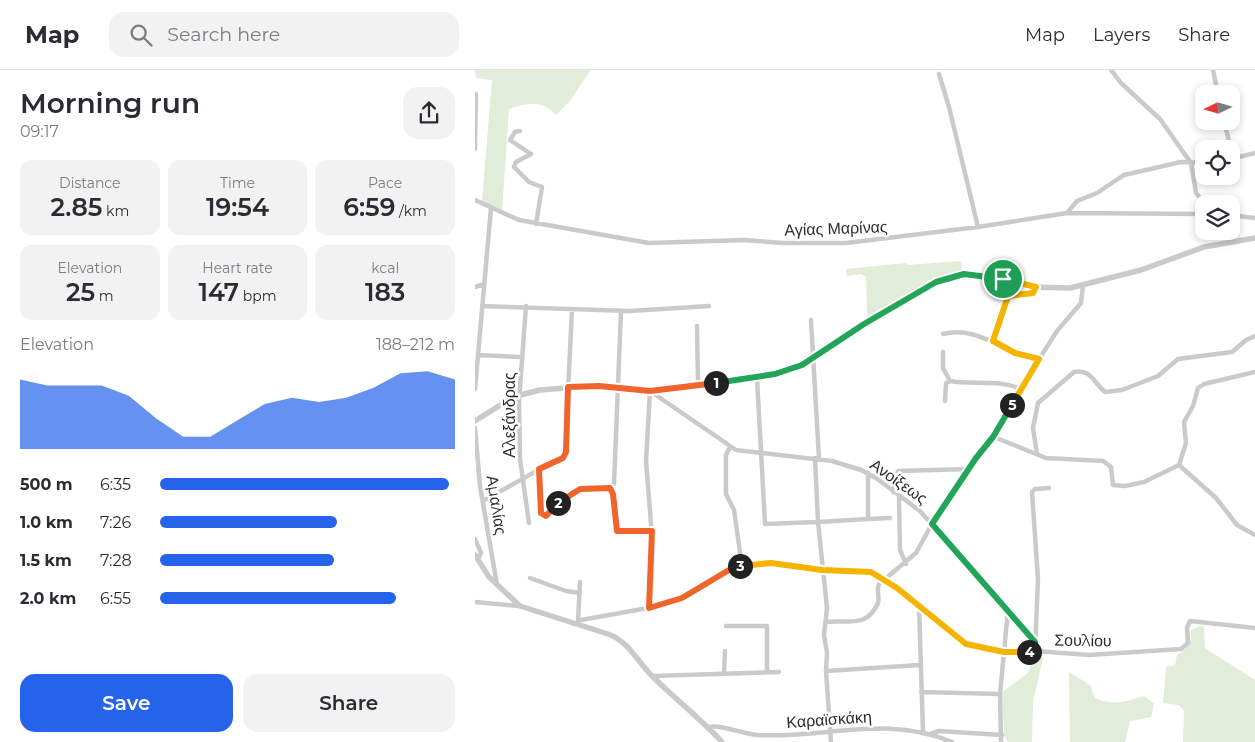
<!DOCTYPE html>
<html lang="en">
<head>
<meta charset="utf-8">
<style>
  :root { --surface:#fff; --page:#f2f2f3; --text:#2b2b33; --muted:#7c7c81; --line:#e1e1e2; --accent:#2563eb }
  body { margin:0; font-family:Montserrat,sans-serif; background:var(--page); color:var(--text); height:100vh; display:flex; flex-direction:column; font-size:19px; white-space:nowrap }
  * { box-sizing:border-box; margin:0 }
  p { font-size:16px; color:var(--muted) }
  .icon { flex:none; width:28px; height:28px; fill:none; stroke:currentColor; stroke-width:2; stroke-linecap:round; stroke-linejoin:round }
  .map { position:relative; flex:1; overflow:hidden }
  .drawer { display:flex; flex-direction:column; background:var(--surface); width:475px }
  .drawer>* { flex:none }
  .needle { width:32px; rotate:265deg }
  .controls { position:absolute; left:720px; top:15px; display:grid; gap:10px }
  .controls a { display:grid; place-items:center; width:45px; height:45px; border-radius:10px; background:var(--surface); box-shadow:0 2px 8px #0003; font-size:25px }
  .pin { position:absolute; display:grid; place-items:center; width:42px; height:42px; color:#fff; margin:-21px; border:2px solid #fff; border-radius:50%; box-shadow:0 1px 5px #0007 }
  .km { position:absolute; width:25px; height:25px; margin:-12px; border-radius:50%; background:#222; color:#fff; font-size:14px; line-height:25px; text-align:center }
  .round { display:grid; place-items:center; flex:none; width:52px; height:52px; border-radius:15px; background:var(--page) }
  .head { display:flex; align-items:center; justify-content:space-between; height:85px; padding:0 20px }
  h1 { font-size:28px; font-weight:600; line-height:38px }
  .figures { display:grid; grid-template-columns:repeat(3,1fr); gap:8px; height:85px; padding:5px 20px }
  .figures div { display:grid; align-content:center; border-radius:12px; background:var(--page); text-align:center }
  .figures b { font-size:25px; font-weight:600 }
  .figures small { font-size:14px; font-weight:400 }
  .figures p { font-size:14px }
  .chart { height:140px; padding:10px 20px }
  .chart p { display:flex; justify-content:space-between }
  .chart svg { width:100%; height:90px; margin-top:5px; fill:var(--accent); opacity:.7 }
  .cta { display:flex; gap:10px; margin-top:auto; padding:10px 20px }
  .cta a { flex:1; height:58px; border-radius:15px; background:var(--accent); color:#fff; font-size:20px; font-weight:600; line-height:58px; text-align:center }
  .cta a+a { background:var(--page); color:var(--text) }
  ul { padding:0 20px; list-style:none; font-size:16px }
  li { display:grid; grid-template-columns:80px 60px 1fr; align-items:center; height:38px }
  li i { height:12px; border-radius:6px; background:var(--accent) }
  header { display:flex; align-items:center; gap:30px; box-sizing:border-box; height:70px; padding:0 25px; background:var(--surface); border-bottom:1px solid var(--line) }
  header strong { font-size:24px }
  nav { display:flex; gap:28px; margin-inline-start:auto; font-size:18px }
  .search { width:350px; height:45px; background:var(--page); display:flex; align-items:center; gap:12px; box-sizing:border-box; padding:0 18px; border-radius:15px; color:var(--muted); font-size:19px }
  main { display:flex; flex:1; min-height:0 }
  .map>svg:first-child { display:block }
  .green { fill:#e1ecd9 }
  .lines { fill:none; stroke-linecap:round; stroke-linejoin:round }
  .minor { stroke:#cacaca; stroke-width:4.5 }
  .tertiary { stroke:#cacaca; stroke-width:5.5 }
  .split-1-casing { stroke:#fff; stroke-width:10 }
  .split-2-casing { stroke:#fff; stroke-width:10 }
  .split-3-casing { stroke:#fff; stroke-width:10 }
  .split-4-casing { stroke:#fff; stroke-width:10 }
  .split-5-casing { stroke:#fff; stroke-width:10 }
  .split-6-casing { stroke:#fff; stroke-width:10 }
  .split-1 { stroke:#22a559; stroke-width:6 }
  .split-2 { stroke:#f0652b; stroke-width:6 }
  .split-3 { stroke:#f0652b; stroke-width:6 }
  .split-4 { stroke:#f5b400; stroke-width:6 }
  .split-5 { stroke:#22a559; stroke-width:6 }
  .split-6 { stroke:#f5b400; stroke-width:6 }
  .labels { text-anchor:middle; stroke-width:5; stroke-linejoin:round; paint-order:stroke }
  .street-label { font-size:16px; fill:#2d2d2d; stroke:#fff }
</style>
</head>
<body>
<header>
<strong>Map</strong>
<div class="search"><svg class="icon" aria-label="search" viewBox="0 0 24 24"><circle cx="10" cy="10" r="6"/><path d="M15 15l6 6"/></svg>Search here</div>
<nav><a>Map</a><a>Layers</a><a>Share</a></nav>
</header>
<main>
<section class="drawer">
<div class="head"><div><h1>Morning run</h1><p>09:17</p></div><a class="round"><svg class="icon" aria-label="share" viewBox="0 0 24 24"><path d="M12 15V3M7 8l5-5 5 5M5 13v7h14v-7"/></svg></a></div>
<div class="figures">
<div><p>Distance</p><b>2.85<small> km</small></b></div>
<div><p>Time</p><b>19:54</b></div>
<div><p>Pace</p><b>6:59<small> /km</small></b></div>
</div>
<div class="figures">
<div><p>Elevation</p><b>25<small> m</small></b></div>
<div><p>Heart rate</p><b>147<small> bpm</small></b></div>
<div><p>kcal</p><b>183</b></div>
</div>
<div class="chart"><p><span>Elevation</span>188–212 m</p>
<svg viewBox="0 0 160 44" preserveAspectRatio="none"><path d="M0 44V10L10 13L20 13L30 13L40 18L50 29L60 38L70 38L80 30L90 22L100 19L110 21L120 19L130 14L140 7L150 6L160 10V44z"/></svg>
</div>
<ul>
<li><b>500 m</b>6:35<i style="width:98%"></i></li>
<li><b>1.0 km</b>7:26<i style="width:60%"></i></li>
<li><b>1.5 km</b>7:28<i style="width:59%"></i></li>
<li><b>2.0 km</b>6:55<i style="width:80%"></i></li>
</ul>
<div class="cta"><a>Save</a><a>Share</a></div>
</section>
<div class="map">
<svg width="780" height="672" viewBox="0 0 780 672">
  <rect width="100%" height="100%" fill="#fff"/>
  <path class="green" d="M0,0H116L94,32L81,45C67,29 52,33 34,39L27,142L7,131L17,10L1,8Z
    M486,191L487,202L480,203L395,248L392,245L391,207L386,204L372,206L371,199L431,193L433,195Z
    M725,556L729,557L730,578L780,610V672H708L709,641L704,635L688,633L691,597L700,595L702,585C713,578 717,574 716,560Z
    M560,584L568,588L558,632L557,672H533L529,666L527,622L553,603Z
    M594,602L615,615L620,628C637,636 651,632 669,626L679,634L676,647L655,651L650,672H595Z"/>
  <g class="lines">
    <path class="minor" d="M636,0L646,13L685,49L716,93L721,123L730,134
      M738,0L743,24
      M464,4L474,37L503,157
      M749,51L756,79
      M45,61L40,62L35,70L56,84L41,92L39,97L54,112L67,117L61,154
      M0,79L1,24
      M756,89L780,83
      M0,130L44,150L174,173L269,170L308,173H371L503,157L592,143L729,144
      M592,143L602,131L622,123L649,105L706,92L729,93
      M756,145L780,148
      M0,217L9,214
      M7,236L155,241L234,236
      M51,236L44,331L45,389L54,453
      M336,250L344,389
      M222,256L223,315
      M468,264C504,255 529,284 564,289
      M517,271L533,226L558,223L561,217
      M468,282V298L475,311C497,315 525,309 545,319
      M3,285L46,287
      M282,308L290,454L343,452L352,538L349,565L352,583L351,601L356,672
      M0,319L16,138
      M175,321L261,380L357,391L386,400L401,408L445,441L560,572
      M470,331L471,313L475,311
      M0,358L5,416L22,515
      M519,367L571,388L628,391L636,397L638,415L650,416L669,412L704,395L711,373L709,352L718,336L723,318L729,314L780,302
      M255,377L251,385V424L259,440L267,496
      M562,384L558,358L563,333L599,302C615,298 620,314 630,322L647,320L683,306L703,289L757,282L771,270L780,266
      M340,388L343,452L393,449
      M704,395L741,428L762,455L780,465
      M64,399L65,441L70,446C82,438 90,424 104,419C116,415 130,423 139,414L146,241
      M393,403V449L415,448
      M135,418L138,424L142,461H177
      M418,422L423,401L495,399
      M424,426L425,480L431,494
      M8,431L90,385L97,239
      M0,469L6,483L3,489
      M55,508L91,521L105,523
      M0,532L44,536
      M444,535L448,662
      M174,538L177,466L171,391L175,321
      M103,551L105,512
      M351,552C372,549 392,559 403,533C405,527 401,520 404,514L441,483L457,454L531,348L545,319L582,261L606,233L608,215
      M98,554L106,550L190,535L221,520L254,500L296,493L347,500L396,503L422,518L491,574L505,578L529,582L560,581L614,585L706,579L713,573L712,558L715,551L780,558
      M251,556H292V602
      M560,581L563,509L557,422L560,419L574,418
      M351,601L445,595
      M249,603L250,581
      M178,606L304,602
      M446,622L525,624
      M233,657C245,654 268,664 282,665C350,669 410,644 477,672
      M455,664L464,661L527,665
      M526,672L525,624L533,540"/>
    <path class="tertiary" d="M0,351L38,327L65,320L117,316L184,320L300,304L338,289L387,255L450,216L480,205L500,204L554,217L595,218L666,200L729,177L780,168
      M0,485L14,507L45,536L133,564C153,571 163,592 177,606C200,629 225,648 247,672"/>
  </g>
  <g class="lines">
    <defs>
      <path id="split-1" d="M241,313L300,304L327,295L389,254L461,212L489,204L528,209"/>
      <path id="split-2" d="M83,433L71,446L66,443L64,399L88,388L91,382L93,317L124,316L175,321L241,313"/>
      <path id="split-3" d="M83,433L105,419L135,418L138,424L142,461H177L174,538L207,528L254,500L265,496"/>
      <path id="split-4" d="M265,496L296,493L347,500L396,502L422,518L491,574L529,582H554"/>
      <path id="split-5" d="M537,335L518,367L501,388L457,454L560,572V581L554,582"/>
      <path id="split-6" d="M528,209L561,217L558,223L533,226L518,271L540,283L564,289L537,335"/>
    </defs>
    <use href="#split-1" class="split-1-casing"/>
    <use href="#split-2" class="split-2-casing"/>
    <use href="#split-3" class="split-3-casing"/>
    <use href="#split-4" class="split-4-casing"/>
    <use href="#split-5" class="split-5-casing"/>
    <use href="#split-6" class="split-6-casing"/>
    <use href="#split-1" class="split-1"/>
    <use href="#split-2" class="split-2"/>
    <use href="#split-3" class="split-3"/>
    <use href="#split-4" class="split-4"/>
    <use href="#split-5" class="split-5"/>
    <use href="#split-6" class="split-6"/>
  </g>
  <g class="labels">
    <g class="street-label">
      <text transform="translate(361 158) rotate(-2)" y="6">Αγίας Μαρίνας</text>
      <text transform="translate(34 345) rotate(-90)" y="6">Αλεξάνδρας</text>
      <text transform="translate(424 411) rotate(35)" y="6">Ανοίξεως</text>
      <text transform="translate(22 435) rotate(81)" y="6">Αμαλίας</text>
      <text transform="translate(608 570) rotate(1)" y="6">Σουλίου</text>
      <text transform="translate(354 649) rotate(-4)" y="6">Καραϊσκάκη</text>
    </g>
  </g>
</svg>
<div class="controls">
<a><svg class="needle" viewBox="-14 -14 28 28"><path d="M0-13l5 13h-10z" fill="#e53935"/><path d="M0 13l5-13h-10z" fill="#7c7c81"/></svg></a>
<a><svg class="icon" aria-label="locate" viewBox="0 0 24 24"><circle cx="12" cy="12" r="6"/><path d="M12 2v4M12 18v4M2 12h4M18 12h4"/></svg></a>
<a><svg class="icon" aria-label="layers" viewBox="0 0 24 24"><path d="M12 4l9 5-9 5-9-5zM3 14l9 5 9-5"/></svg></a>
</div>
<div class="pin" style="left:528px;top:209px;background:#1e9e55"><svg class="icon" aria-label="arrive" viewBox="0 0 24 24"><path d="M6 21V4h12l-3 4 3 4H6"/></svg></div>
<b class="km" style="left:241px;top:313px">1</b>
<b class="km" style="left:83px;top:433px">2</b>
<b class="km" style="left:265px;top:496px">3</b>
<b class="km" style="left:554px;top:582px">4</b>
<b class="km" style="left:537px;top:335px">5</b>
</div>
</main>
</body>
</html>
